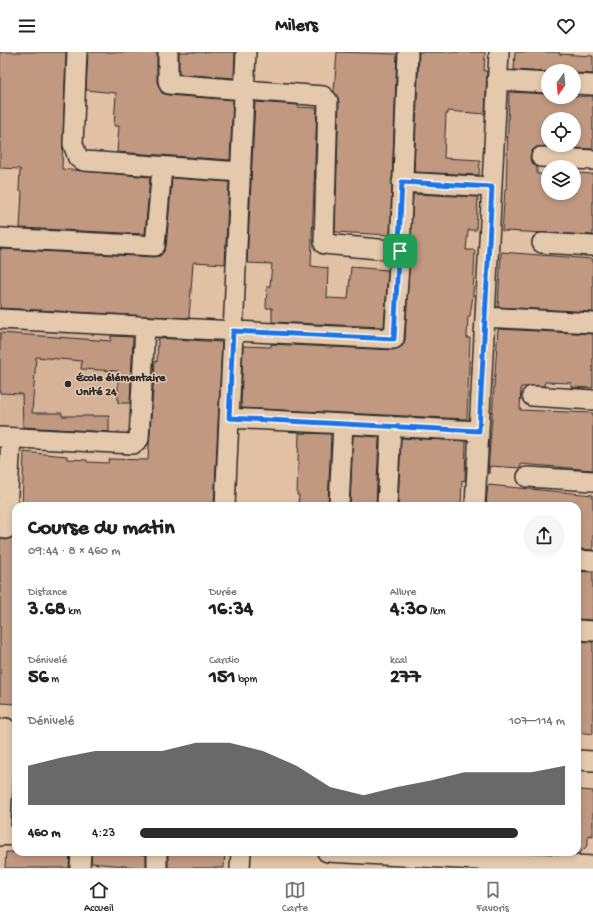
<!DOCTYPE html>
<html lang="fr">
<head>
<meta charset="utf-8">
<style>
  :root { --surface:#fff; --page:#f6f6f6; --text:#202124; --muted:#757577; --line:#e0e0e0; --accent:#2b2b2b }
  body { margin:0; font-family:"Gochi Hand",sans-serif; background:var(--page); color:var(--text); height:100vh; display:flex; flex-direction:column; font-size:15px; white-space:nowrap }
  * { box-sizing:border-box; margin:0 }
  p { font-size:13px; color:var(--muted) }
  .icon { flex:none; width:22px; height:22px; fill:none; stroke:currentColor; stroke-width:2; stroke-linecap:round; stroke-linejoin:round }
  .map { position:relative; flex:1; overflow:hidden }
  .drawer { position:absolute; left:12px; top:450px; width:569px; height:354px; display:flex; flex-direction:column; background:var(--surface); border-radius:12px; box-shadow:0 2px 6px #0003 }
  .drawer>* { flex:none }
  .needle { width:26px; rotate:195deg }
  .buttons { position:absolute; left:541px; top:12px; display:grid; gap:8px }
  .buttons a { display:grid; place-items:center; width:40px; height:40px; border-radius:50%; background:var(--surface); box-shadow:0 2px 6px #0003; font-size:20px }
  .pin { position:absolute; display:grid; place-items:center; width:34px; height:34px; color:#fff; margin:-17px; border-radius:8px; box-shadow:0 2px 6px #0006 }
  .round { display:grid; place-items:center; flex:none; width:42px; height:42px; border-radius:21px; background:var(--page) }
  .overview { display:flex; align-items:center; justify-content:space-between; height:68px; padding:0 16px }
  h1 { font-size:22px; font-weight:700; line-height:30px }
  .stats { display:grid; grid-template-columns:repeat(3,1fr); gap:6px; height:68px; padding:4px 16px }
  .stats div { display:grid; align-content:center }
  .stats b { font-size:20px; font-weight:700 }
  .stats small { font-size:11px; font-weight:400 }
  .stats p { font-size:11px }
  .chart { height:112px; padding:8px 16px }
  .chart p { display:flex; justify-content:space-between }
  .chart svg { width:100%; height:72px; margin-top:4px; fill:var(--accent); opacity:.7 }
  ul { padding:0 16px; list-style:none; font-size:13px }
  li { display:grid; grid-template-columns:64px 48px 1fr; align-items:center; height:30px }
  li i { height:10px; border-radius:5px; background:var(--accent) }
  header { display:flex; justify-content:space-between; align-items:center; height:52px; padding:0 16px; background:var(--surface); font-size:18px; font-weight:700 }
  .dock { display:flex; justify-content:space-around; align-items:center; height:56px; border-top:1px solid var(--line); background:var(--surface); font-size:11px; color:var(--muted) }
  .dock a { display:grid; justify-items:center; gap:2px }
  .dock .on { color:var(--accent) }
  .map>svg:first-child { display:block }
  .built { fill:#d6b297 }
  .building { fill:#c19880; stroke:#2b2b2b }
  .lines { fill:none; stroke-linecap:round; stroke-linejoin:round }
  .minor-casing { stroke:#2b2b2b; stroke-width:22 }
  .minor { stroke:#e5c9ac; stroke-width:19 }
  .route-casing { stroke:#fff; stroke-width:8 }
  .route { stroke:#1a73e8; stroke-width:5 }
  .poi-dot { fill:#2b2b2b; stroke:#e5c9ac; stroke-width:1.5 }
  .labels { text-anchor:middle; stroke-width:3; stroke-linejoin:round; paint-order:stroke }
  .poi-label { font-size:12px; font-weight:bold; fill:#2b2b2b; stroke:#e5c9ac; text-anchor:start }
</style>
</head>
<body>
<header><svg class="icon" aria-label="menu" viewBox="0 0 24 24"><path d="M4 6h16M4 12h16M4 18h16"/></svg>Milers<svg class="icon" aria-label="heart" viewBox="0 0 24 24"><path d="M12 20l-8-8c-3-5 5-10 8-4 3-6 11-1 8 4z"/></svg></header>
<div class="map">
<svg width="593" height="816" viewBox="0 0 593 816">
  <rect width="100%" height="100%" fill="#e3c1a4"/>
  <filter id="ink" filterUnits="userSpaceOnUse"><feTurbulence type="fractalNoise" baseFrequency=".025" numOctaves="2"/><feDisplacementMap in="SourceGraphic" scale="8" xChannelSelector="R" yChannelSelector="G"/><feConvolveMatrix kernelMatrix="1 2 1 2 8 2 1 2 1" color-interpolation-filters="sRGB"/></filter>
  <g filter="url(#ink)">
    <path class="built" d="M0,276L138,286L134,387L0,379Z"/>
    <path class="building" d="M0,0H66L62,117L150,125L145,182L20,176L22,139H19L20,117L0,116Z
      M88,0H157V30L162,41L168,43L233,48L230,108L117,100L119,74H114L116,41L86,38Z
      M179,0H235L234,26L179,22Z
      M337,0L397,2L390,183L335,180L339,49L334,40Z
      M419,0H485L484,19H487L485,62L448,59V62H446L444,106L480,108L479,123L414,120Z
      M515,0H559V2L593,4V22L574,21V19L548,20L514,18Z
      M509,40L548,42V45L593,44V97L574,96V67H548V94L536,95L532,99L530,105L531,110L537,115V122H548V141H574V121L593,122V183L502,179L505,137H506Z
      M255,50L298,53V55L317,56L311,214L328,216L327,246L348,247L351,215L388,218L384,275L272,270V256H266L267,234H270L272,212L247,211Z
      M172,126L229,130L225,212L194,210L193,211L189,266L0,256V197L154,205L160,204L166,195Z
      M413,142L478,145L476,178H468L466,198H475L473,243L470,264H468L467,286H470L467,367L241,356L243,294L271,295V292L393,298L403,293L405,288Z
      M501,200L593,207V260L498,255Z
      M498,277L593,282V336L571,335V331L545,330L544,334L521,335L520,358L593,361V418L521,412V416L490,414V421H488Z
      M0,281L111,289V284L133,285L130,351H118V319L81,317L82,309L36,305L32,361H62V364H109V380L23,375L22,342L0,341Z
      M158,286L222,290L214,454H22L24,400L67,404V407L87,408V410L108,411L109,407L148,408L155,309L157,310Z
      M299,381L331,382L328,454H298L299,443H297Z
      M353,383L379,385L376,454H350Z
      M401,386L466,389L465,429L462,428L461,454H398Z
      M488,433L593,443V498L577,497V454H486Z
      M14,484H16L15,652L0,651V486L6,488Z
      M577,519L593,520V568L577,567Z
      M577,589L593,590V682L577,680Z
      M580,738L593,739V784L588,783V793L579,802H577Z
      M6,800H70L69,816H5Z
      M92,800H123L146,803V816L91,811Z
      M168,800H225L224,816H168Z"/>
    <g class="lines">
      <defs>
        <path id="minor" d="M77,0L73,92L78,106L84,109L241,120
          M168,0V28L169,32L323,44L328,49L324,192L400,199
          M497,28L548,31
          M574,32L593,33
          M541,105L593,108
          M402,130L492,135
          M0,186L155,194L162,116
          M542,191L593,194
          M485,265L593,271
          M0,267L394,287L400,199L408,0
          M532,344L593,348
          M229,366L479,379
          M0,385L133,392L139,387L145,275
          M527,425L593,429
          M225,454L246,0
          M339,454L343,372
          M387,454L391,374
          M475,454L499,0
          M6,477L11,386
          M577,508L593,509
          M577,578L593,579
          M577,708L593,709
          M0,783L16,784
          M0,784L6,676
          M327,800L593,814
          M80,816L81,800
          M157,816V800
          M240,816L241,800"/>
      </defs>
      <use href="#minor" class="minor-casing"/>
      <use href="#minor" class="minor"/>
    </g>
  </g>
  <g class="lines" filter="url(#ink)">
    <defs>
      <path id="route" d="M402,130L492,135L479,379L229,366L233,279L394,287Z"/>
    </defs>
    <use href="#route" class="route-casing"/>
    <use href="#route" class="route"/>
  </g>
  <circle class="poi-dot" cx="68" cy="332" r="4"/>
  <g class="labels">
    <g class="poi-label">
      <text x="76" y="329">École élémentaire<tspan x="76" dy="14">Unité 24</tspan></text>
    </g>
  </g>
</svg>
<div class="buttons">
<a><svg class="needle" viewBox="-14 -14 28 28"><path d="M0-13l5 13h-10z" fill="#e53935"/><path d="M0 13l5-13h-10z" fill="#757577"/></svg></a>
<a><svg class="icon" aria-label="locate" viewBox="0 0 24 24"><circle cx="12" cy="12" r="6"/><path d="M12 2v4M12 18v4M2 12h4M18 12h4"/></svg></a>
<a><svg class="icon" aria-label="layers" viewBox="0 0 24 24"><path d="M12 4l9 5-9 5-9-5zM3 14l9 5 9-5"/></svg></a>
</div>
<div class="pin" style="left:400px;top:199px;background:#1e9e55"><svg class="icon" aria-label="arrive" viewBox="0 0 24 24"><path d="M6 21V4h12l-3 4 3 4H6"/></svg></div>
<section class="drawer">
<div class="overview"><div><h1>Course du matin</h1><p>09:44 · 8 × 460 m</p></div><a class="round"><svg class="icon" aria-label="share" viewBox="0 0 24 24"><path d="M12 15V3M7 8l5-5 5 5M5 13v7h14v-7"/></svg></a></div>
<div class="stats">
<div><p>Distance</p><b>3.68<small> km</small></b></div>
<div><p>Durée</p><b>16:34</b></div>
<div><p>Allure</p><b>4:30<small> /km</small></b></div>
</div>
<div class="stats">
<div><p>Dénivelé</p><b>56<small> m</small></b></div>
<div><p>Cardio</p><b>151<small> bpm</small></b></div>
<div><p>kcal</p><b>277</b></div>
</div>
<div class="chart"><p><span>Dénivelé</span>107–114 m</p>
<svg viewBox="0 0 160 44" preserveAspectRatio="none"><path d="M0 44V20L10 15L20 11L30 11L40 11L50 6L60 6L70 11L80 20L90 33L100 38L110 33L120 29L130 24L140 24L150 24L160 20V44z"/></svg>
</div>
<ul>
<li><b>460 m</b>4:23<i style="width:89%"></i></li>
</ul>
</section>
</div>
<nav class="dock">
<a class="on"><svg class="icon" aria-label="home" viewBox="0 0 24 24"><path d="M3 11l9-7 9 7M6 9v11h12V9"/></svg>Accueil</a>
<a><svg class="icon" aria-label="map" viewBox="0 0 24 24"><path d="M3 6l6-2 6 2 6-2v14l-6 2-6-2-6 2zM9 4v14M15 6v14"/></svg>Carte</a>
<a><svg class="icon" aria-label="saved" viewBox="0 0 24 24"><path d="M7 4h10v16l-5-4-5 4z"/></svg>Favoris</a>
</nav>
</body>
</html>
